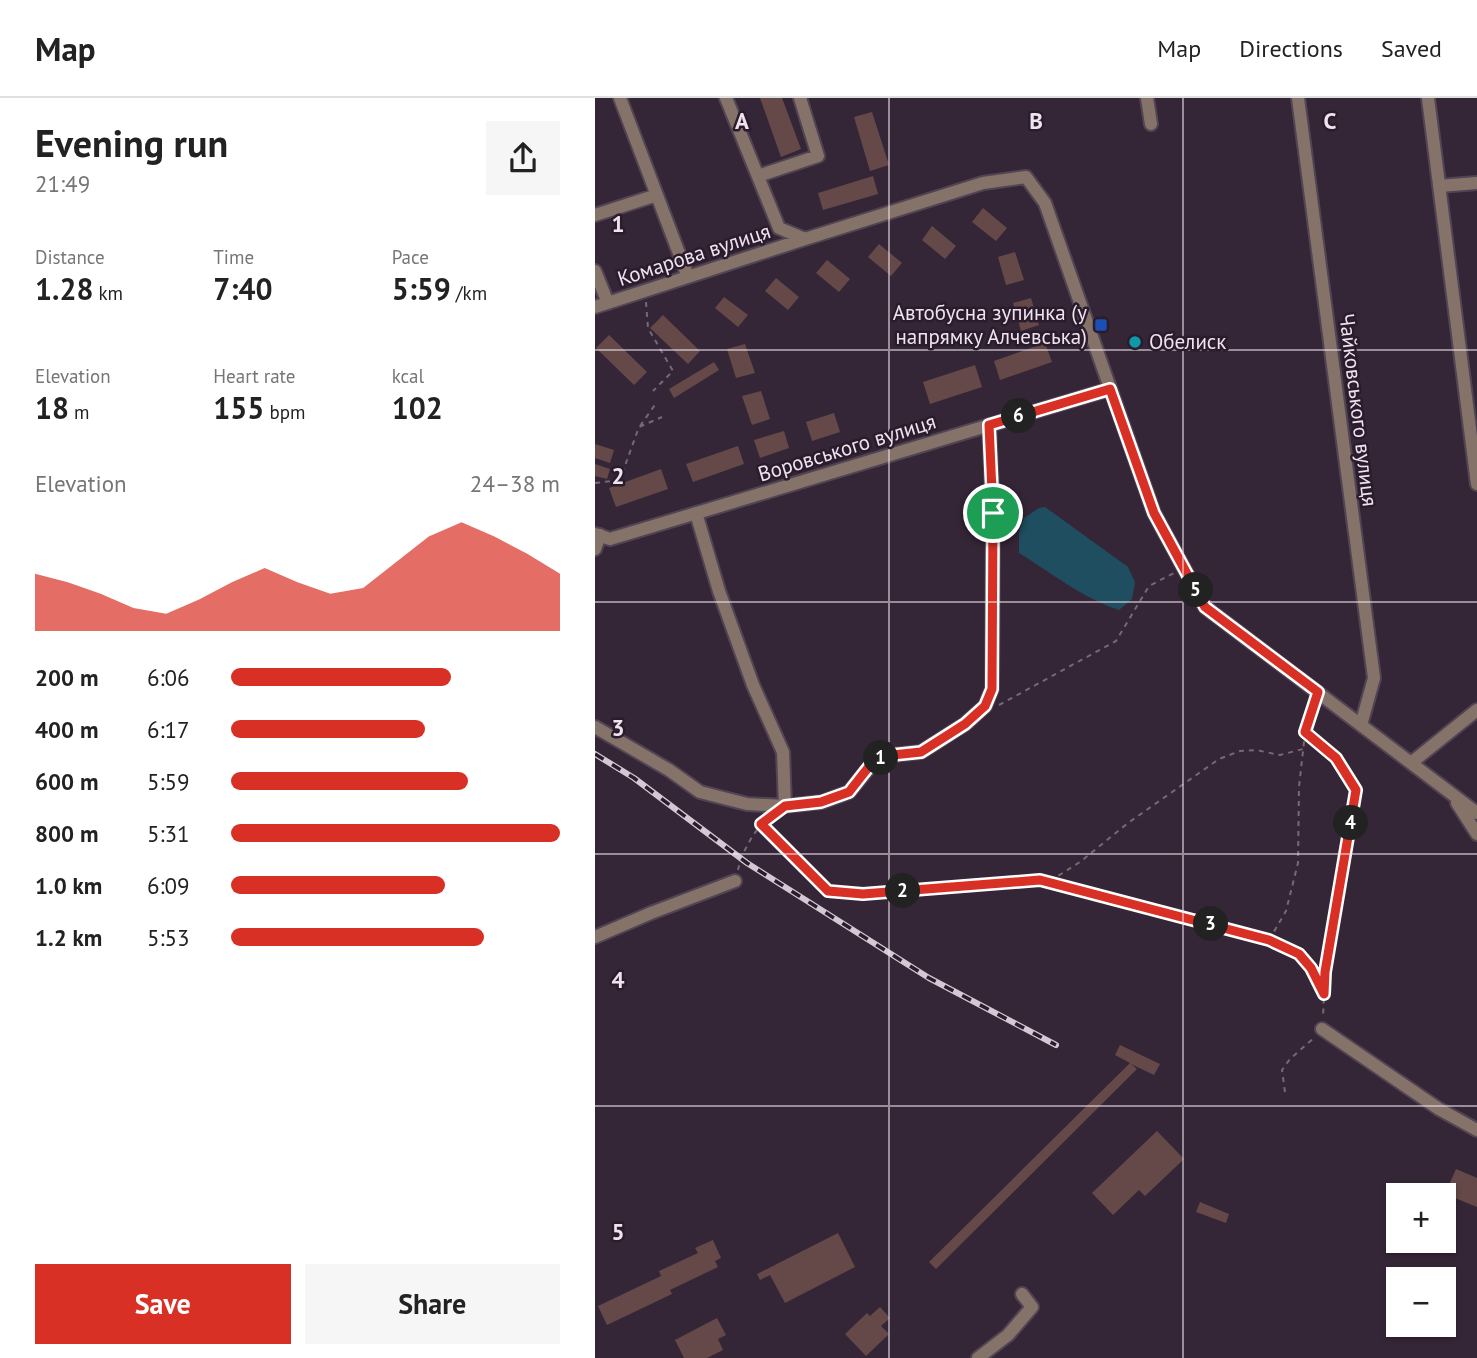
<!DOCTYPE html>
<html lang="en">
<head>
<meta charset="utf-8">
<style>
  :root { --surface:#fff; --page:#f6f6f6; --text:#222; --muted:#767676; --line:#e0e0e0; --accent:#d93025 }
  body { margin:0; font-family:"PT Sans",sans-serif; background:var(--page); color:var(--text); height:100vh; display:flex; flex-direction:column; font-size:26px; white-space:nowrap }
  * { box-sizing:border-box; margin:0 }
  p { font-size:23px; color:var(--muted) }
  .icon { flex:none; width:38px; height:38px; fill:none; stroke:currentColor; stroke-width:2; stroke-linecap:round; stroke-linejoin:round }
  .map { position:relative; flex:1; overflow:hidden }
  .drawer { display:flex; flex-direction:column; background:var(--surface); width:595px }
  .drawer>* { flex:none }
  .controls { position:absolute; left:791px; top:1085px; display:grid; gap:14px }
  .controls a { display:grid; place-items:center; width:70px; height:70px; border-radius:0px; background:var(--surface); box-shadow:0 2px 5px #0004; font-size:35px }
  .pin { position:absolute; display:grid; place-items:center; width:60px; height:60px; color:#fff; margin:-30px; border:4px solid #fff; border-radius:50%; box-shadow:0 2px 7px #0007 }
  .km { position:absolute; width:35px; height:35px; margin:-18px; border-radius:50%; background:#222; color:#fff; font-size:19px; line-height:35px; text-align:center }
  .round { display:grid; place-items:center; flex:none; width:74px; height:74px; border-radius:0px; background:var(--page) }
  .summary { display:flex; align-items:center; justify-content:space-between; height:119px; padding:0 35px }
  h1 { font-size:38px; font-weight:700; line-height:52px }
  .metrics { display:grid; grid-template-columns:repeat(3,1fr); gap:10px; height:119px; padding:7px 35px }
  .metrics div { display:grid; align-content:center }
  .metrics b { font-size:30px; font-weight:700 }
  .metrics small { font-size:19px; font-weight:400 }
  .metrics p { font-size:19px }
  .chart { height:196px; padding:14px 35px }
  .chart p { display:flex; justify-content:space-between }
  .chart svg { width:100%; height:126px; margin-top:7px; fill:var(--accent); opacity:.7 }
  .action { display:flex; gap:14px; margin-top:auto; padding:14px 35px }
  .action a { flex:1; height:80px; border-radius:0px; background:var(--accent); color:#fff; font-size:28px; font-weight:700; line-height:80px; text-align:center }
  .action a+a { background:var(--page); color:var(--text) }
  ul { padding:0 35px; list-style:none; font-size:23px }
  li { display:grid; grid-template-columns:112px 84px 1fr; align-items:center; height:52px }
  li i { height:18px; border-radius:9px; background:var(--accent) }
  header { display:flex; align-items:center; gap:42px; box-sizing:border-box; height:98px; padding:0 35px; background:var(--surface); border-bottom:2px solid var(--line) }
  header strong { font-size:33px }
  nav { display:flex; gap:38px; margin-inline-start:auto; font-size:24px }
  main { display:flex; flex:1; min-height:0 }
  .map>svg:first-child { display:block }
  .water { fill:#1e4e60 }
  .building { fill:#644948 }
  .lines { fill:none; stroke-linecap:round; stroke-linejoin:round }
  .minor-casing { stroke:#534454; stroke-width:16 }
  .path { stroke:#766877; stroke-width:2; stroke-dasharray:5 5; stroke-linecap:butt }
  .minor { stroke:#85736a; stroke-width:12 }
  .rail-casing { stroke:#d4c8d4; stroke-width:6 }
  .rail { stroke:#2b1c2d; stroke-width:3.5; stroke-dasharray:10; stroke-linecap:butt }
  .route-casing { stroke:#fff; stroke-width:14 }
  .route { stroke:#d93025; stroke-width:9 }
  .grid { fill:none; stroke:#eee3ee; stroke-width:2; stroke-opacity:0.55 }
  .transit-dot { fill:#1a4fb4; stroke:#2b1c2d; stroke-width:2.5 }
  .culture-dot { fill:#0f9aa8; stroke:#2b1c2d; stroke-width:2.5 }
  .labels { text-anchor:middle; stroke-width:5; stroke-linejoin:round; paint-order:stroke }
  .street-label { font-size:21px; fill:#eee3ee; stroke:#2b1c2d }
  .poi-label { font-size:21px; fill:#eee3ee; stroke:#2b1c2d; text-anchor:end }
  .grid-label { font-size:23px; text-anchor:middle; font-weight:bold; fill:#eee3ee; stroke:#2b1c2d; stroke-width:5; stroke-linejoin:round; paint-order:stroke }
</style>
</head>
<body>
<header>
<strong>Map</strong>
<nav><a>Map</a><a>Directions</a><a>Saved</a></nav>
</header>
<main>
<section class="drawer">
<div class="summary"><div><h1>Evening run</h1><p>21:49</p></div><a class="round"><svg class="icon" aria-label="share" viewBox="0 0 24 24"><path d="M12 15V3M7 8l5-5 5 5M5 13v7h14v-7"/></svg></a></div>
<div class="metrics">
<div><p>Distance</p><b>1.28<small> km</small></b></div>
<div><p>Time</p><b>7:40</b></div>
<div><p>Pace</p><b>5:59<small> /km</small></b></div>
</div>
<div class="metrics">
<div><p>Elevation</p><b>18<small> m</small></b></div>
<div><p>Heart rate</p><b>155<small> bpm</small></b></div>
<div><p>kcal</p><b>102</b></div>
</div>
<div class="chart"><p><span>Elevation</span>24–38 m</p>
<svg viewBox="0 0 160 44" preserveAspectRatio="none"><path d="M0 44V24L10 27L20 31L30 36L40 38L50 33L60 27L70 22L80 27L90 31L100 29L110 20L120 11L130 6L140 11L150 17L160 24V44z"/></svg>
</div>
<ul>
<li><b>200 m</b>6:06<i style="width:67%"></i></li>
<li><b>400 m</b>6:17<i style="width:59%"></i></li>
<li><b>600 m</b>5:59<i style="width:72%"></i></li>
<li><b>800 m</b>5:31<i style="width:100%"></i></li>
<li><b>1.0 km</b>6:09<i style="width:65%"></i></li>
<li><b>1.2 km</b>5:53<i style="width:77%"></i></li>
</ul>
<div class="action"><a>Save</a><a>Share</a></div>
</section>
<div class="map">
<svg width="882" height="1260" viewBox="0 0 882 1260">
  <rect width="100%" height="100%" fill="#352637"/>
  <path class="water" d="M450,409L533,469L540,484L537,501L524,512C487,500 457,475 424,455V434L429,420L444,410Z"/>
  <path class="building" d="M165,0H187L206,51L186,59Z
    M277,14L294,67L275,73L259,19Z
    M278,78L283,96L228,112L223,95Z
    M388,110L412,130L401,143L377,124Z
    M337,128L361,148L350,161L327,142Z
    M284,146L307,165L296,178L273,159Z
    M420,154L429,182L411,187L403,159Z
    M232,162L255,181L244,194L221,175Z
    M181,180L204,199L193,212L170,193Z
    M129,199L153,217L143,229L120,210Z
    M436,200L444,227L426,233L418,205Z
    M68,217L105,253L93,266L55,230Z
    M14,237L52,274L39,287L1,250Z
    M450,245L457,264L405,282L399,263Z
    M150,246L160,275L141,280L132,251Z
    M119,264L124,272L79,300L74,291Z
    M380,267L387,289L335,306L328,284Z
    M166,293L175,321L157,327L147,298Z
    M239,315L245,334L217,343L211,324Z
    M189,333L194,350L165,360L159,342Z
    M0,346L19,352L15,365L0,360Z
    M143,348L149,366L98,384L91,366Z
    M0,366L15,371L12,381L0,378Z
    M66,371L73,391L21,409L14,390Z
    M525,947L565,966L559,977L536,966L542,971L341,1171L334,1164L535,965L520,957Z
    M562,1033L589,1061L550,1098L544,1092L518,1117L497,1095Z
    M861,1071L882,1080V1109L850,1096Z
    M605,1104L634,1116L631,1125L601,1114Z
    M243,1135L260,1169L190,1205L175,1177L165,1182L162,1176Z
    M118,1142L126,1160L120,1163L123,1169L75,1192L77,1196L12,1227L3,1208L66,1178L64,1173L103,1155L100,1150Z
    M285,1209L295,1220L286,1228L294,1236L271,1258L250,1236L272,1215L275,1218Z
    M122,1220L131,1237L123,1241L128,1252L112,1260H89L80,1242Z"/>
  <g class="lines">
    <defs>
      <path id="minor" d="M25,0L93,179
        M131,0L184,130L210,141
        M552,0L556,26
        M703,0L779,580L766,627
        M833,0L882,386
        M163,78L223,58L205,0
        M844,88L882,85
        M0,117L62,97
        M0,173L13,205
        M0,209L210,141L388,85L431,79L450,105L559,415L610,509L882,715
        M101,415L124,493L158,587L188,654L190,708
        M0,436L15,441L515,291
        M0,451L5,437
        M0,629L74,672L105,694L152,706L190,708L227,704L254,694L277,666L288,658L326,654L370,626L390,608L397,591L398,415L394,327
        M816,665L882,612
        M862,705L882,736
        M0,839L56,815L140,783
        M727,931L844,1011L882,1032
        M383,1260L413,1237L437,1209L427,1196"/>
    </defs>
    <use href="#minor" class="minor-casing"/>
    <path class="path" d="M51,204L53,230L78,273L58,293
      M45,328L62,304
      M0,385L17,383L27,376L44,329L67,319
      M720,605L710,634L741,660L761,692L730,874L728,919
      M404,607L521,543L554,488L579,475
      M163,720L166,727L233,793L268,796L445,782L674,842L704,856L716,870L729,896
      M143,772C147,754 159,732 173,720
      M455,783L485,764L533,725L624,661L645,653L661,652L685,657L708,651
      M674,842L691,813L703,765L704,689L710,635
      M690,994L687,972L695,961L720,939"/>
    <use href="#minor" class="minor"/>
    <defs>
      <path id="rail" d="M0,656L39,680L152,765L334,880L461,947"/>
    </defs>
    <use href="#rail" class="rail-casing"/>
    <use href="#rail" class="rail"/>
  </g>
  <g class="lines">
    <defs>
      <path id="route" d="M515,291L559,415L610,509L723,594L710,634L741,660L761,692L730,874L729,896L716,870L704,856L674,842L445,782L268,796L233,793L166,726L190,708L226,704L254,694L276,666L288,658L326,654L370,626L390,608L397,591L398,415L394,327Z"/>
    </defs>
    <use href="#route" class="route-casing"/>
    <use href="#route" class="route"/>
  </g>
  <path class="grid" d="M294,0V1260M588,0V1260M0,252H882M0,504H882M0,756H882M0,1008H882"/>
  <rect class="transit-dot" x="499" y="220" width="14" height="14" rx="3.5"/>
  <circle class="culture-dot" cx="540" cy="244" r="7"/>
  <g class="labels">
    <g class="street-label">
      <text transform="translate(99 157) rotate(-18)" y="7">Комарова вулиця</text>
      <text transform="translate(763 312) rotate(83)" y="7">Чайковського вулиця</text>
      <text transform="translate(252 350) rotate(-17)" y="7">Воровського вулиця</text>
    </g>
    <g class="poi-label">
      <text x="492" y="222">Автобусна зупинка (у<tspan x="492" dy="24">напрямку Алчевська)</tspan></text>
      <text x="554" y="251" text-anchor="start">Обелиск</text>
    </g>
  </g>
  <g class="grid-label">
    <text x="147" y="31">A</text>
    <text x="441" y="31">B</text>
    <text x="735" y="31">C</text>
    <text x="23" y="134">1</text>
    <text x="23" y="386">2</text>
    <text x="23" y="638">3</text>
    <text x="23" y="890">4</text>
    <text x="23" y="1142">5</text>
  </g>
</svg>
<div class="controls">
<a>+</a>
<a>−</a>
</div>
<div class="pin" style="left:398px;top:415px;background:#1e9e55"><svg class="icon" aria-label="arrive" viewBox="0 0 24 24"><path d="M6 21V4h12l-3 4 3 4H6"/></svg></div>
<b class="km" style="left:286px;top:660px">1</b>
<b class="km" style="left:308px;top:793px">2</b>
<b class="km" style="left:616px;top:826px">3</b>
<b class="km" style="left:756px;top:725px">4</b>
<b class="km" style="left:601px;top:492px">5</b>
<b class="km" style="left:424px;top:318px">6</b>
</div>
</main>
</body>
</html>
